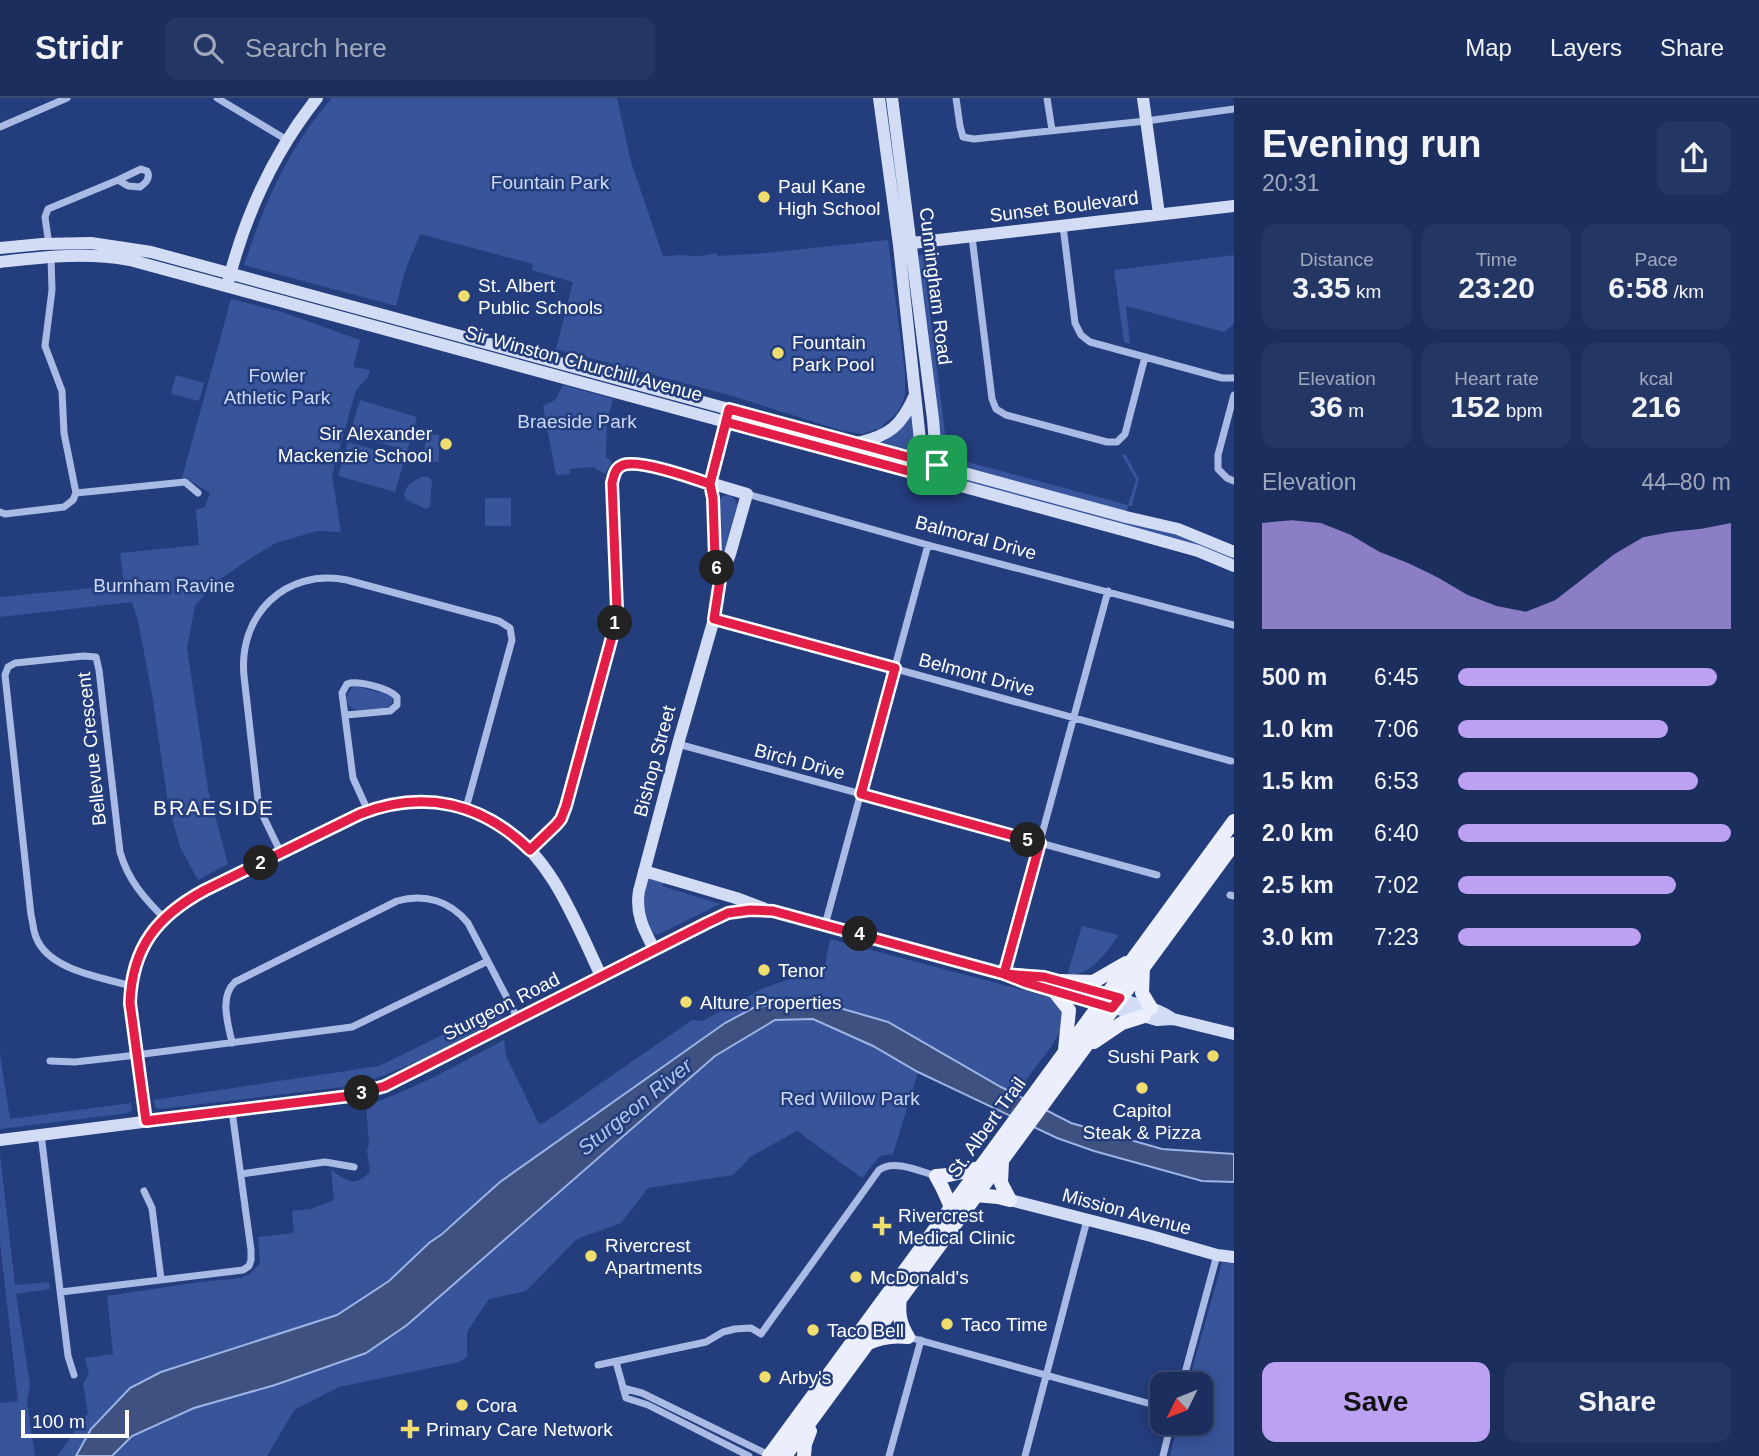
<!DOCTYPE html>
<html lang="en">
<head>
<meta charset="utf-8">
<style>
  :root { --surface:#1b2e5e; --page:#243664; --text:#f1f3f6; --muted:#a0a8bc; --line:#394a73; --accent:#bca0f2 }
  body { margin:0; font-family:Helvetica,sans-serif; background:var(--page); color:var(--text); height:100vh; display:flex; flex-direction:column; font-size:26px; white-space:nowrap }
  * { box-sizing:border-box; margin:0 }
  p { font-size:23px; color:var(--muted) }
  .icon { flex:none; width:38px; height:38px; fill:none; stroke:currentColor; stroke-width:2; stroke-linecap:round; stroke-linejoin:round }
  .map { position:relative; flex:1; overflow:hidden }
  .side { display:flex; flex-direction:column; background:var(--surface); width:525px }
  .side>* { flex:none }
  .needle { width:46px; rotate:227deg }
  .fabs { position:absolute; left:1150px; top:1274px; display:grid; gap:14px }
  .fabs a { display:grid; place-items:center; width:63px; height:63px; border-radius:14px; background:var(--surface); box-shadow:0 4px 18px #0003,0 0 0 2px var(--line); font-size:35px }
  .scale { position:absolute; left:21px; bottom:18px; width:108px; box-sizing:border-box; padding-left:7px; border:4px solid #fff; border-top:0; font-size:19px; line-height:24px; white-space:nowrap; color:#fff; -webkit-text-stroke:5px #243d7d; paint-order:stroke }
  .pin { position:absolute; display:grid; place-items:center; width:60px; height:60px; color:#fff; margin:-30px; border-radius:14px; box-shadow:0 4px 10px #0006 }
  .km { position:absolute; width:35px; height:35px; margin:-18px; border-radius:50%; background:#222; color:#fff; font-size:19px; line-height:35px; text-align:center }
  .round { display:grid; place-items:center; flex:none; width:74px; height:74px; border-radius:14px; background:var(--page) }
  .overview { display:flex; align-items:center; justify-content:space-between; height:119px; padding:0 28px }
  h1 { font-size:38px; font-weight:600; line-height:52px }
  .figures { display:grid; grid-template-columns:repeat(3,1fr); gap:10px; height:119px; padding:7px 28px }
  .figures div { display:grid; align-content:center; border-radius:14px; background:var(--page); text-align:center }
  .figures b { font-size:30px; font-weight:600 }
  .figures small { font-size:19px; font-weight:400 }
  .figures p { font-size:19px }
  .chart { height:196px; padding:14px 28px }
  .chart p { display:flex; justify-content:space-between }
  .chart svg { width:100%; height:126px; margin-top:7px; fill:var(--accent); opacity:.7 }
  .cta { display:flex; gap:14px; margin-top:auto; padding:14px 28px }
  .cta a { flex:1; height:80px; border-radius:14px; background:var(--accent); color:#111; font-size:28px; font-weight:600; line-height:80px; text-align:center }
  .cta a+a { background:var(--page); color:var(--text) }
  ul { padding:0 28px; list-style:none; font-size:23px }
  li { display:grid; grid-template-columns:112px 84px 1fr; align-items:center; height:52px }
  li i { height:18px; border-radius:9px; background:var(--accent) }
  header { display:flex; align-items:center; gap:42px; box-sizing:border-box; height:98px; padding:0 35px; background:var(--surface); border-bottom:2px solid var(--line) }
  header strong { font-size:33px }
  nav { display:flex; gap:38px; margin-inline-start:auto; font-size:24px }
  .search { width:490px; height:63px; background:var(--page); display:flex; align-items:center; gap:18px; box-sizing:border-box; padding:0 24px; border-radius:14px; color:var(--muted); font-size:26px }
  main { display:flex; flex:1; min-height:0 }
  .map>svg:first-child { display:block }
  .green { fill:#38559b }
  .water { fill:#3e5180; stroke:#9db4e6; stroke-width:2 }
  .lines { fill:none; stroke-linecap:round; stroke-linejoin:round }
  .street { stroke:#a9bbe5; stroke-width:7 }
  .secondary { stroke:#d2dcf5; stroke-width:12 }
  .primary { stroke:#eaeefd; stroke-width:14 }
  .route-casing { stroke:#fff; stroke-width:14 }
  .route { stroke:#e11d48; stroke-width:9 }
  .poi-dot { fill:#efde6d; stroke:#243d7d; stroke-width:2.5 }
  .labels { text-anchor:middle; stroke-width:5; stroke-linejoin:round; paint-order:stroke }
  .park-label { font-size:19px; fill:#ccd8f4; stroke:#243d7d }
  .poi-label { font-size:19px; fill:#fff; stroke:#243d7d; text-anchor:start }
  .street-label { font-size:19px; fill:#fff; stroke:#243d7d }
  .neighbourhood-label { font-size:21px; letter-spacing:2px; fill:#fff; stroke:#243d7d }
  .water-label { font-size:21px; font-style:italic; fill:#b4c5ed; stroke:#243d7d }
</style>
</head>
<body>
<header>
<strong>Stridr</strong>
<div class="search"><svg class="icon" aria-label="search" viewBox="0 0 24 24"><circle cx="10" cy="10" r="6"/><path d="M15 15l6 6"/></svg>Search here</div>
<nav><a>Map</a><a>Layers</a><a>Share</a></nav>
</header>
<main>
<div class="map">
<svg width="1234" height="1358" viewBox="0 0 1234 1358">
  <rect width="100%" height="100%" fill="#243d7d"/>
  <path class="green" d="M332,0H617L631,64L663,158C669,159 674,157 680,157C697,158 698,160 715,155L718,158L766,155L888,142L905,276V298L898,314L880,330L863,336L843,333L729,297L556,251L573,184L532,172L533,166L420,136L405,173L396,208L244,167C265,104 288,50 332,0Z
    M923,156L947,352L953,360L1128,407L1136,382L1122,357L1125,356L1139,381L1132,408H1128L1126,415L946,365L942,360L918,158Z
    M1234,157V226L1224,234L1126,208L1130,246L1124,244L1114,172Z
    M231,201L282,214L360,242L353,269L370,272L368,279L356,292L332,377L341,434L317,433L276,445L257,456L213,486L195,508L187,550L208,691L228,766L198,782L180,749L168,705L152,596L138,523L132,504L0,519V499L124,487L120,455L199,447L196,412L205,409L210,395L186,380H182Z
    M176,277L204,285L199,303L171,296Z
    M563,287L613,301L607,321L606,359L612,364L605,376L593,369L569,371L570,376L556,377L543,308L555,302Z
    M360,302L417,319L407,353L350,336Z
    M913,316L915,354L911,356L880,347V343Z
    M425,336L439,337V364L425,363Z
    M348,344L405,360L395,394L338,378Z
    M940,374L1184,439L1234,458V463L948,379Z
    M422,379H428L432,382L430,408L426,411L407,402L404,398C405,387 413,383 422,379Z
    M729,397L734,400L738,407L724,458H721L719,402L723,398Z
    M485,400H511V428H485Z
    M355,588L389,597L392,600V605C390,606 389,608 388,609C383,611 357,613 353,611C342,605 347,592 355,588Z
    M648,778L666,783L662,788L720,806L657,837C638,826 644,796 648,778Z
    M1082,828L1119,837C1105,855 1092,878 1067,877Z
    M830,841L1049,899L1064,913L1065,924L1051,949L1015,996L888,924L812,902L755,909L725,925L514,1074L429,1145L389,1183L337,1217L161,1274L130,1290L91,1331L76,1358H57L88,1315L83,1286L89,1276L85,1260L113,1256L107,1198L200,1184L240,1180L250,1176L260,1165L258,1139L294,1135L292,1113L311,1111L334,1102L331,1072C348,1083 354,1090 370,1074L367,1053L369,1046L366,1008C414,991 459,966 504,942L506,958L539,1026L545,1024L692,922L702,923L762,891L787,882L824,874Z
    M500,909L504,916L501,920C450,946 399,978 343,989L160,1011L156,1010L153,1002L379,968Z
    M813,921L873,948L918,974L893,1056L880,1058L862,1080L797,1033L750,1059L733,1077L648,1090L621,1125L577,1141L526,1193L489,1201L467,1234V1259L459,1264L339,1289L294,1312L267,1358H112L132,1338L194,1310L275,1287L366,1255L407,1227L715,958L775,922Z
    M0,956L10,1021L131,1005L132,1012L128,1015L0,1031Z
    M0,1056L15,1187L49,1184L50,1191L16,1196L30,1287L27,1304L35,1358H0V1305L18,1303L0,1144Z
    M1222,1165H1234V1358H1170L1178,1325H1200V1286H1188Z"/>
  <path class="water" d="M812,902L888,924L1001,989L1071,1025L1162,1051L1234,1056V1084L1202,1083L1094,1053L1057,1040L918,974L873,948L813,921L775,922L715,958L407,1227L366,1255L275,1287L194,1310L132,1338L112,1358H76L91,1331L130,1290L161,1274L337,1217L389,1183L429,1145L442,1136L500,1084L725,925L755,909Z"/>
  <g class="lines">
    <path class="street" d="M217,0L287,42
      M956,0L960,28L963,39L974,41L1146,23L1234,11
      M1047,0L1052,32
      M0,29L67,0
      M1063,128L1075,225L1081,237L1090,244L1222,280H1234
      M972,139L992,301L996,311L1006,317L1107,344H1117L1125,336L1145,259
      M49,147L45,119L48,111L118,82L128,88L140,89C146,85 151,80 147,73L141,71L118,82
      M1234,297L1218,357V371L1227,380L1234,383
      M76,395L185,384L198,395
      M747,396L928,447L1234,527
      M0,414L5,416L64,409L73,402L76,395L64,335L62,293L45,248L52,192L51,159
      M714,521L1231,663
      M346,617L390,613L397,607V599C389,590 357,582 347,586L342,595L353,680L368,713
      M678,646L1157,777
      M530,752L556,727L564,715L616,524L617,511L612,385C614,377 615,371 623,367C639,361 692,380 710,385
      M281,755L264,720L258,702L244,578C238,517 285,470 347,482L499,523L510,530L512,542L466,710
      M1230,797L1234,798
      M825,827L928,447
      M1004,876L1108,493
      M131,888C101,879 48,872 36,839C33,832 33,824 31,817L5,577L8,569L15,565L83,558L96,559L99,572L120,754C128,782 144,800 164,820
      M232,945C228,925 219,899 235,884L397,803C425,795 450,803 468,825L518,921
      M50,963L75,964L128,958L352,929L488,863
      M41,1036L68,1258L74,1277
      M241,1076L325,1064L354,1069
      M144,1093L152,1110L161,1181
      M61,1194L235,1173L243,1172L249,1168L251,1162V1152L232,1013
      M908,1239L1162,1309
      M616,1264L626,1300L648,1307L749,1358
      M598,1267L706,1244L723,1234L735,1231L751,1230L761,1236L879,1072C894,1061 919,1073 936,1078
      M1182,1286L1217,1157
      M623,1290L642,1295L769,1357
      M889,1358L921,1242
      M1025,1358L1087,1122
      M1163,1358L1171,1325"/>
    <path class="secondary" d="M879,0L899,147L923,370
      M892,0L933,321L937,371
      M1143,0L1159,116
      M904,146L1234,108
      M0,150L42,146L91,145L151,154L1126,419L1178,431L1234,454
      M0,164C45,159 85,154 130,162L1123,432L1198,453L1234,468
      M229,181C246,115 275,53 317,0
      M857,345C890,338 902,327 915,297
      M720,482L715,460L713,400L710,385L728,318
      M644,773L736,800L763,810
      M654,851C644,832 635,816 639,793L678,646L714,521L720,482L730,456L747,396L710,385
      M1014,876C1053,878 1091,891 1127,903C1144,909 1158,910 1173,921
      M146,1023L130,905C132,861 151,824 189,801L368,713C444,690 510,714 553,782C572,812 586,846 601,878
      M0,1042L309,1003L363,995L385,988L421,971L601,878L728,815L750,812L773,813L1004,876L1054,893L1157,922L1173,921L1234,936
      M1010,1102L1151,1138L1217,1157L1234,1159"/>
    <path class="primary" d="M1143,870L1142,895L1151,910
      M1060,883L1093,884L1126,865
      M1054,893L1069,912L1065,952
      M1094,944L1122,925L1144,918
      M1002,1063L1001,1085L1010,1102
      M975,1097L998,1099L1010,1102
      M951,1109L942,1089L936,1078L949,1077L979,1070
      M900,1200C898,1216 900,1226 908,1239
      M866,1246C880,1239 892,1237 908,1239
      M769,1358L1234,723
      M785,1358L1234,746
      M804,1358L805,1346L810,1333"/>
  </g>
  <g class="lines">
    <defs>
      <path id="route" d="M937,367L729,311L710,386C693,380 639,361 623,367C615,370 614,377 612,385L617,511L616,524L566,708L561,721L556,727L530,752C482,705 424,691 360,716L205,792C157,818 132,849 130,905L146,1023L350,998L385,988L707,825L728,815L750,812L773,813L1004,876L1027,885L1112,910L1120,900L1044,879L1004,876L1040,745L861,696L895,570L714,521L720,482L715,460L713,400L710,386L726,324L938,381L937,367"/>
    </defs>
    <use href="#route" class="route-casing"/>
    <use href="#route" class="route"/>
  </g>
  <g class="poi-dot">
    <circle cx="764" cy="99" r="7"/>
    <circle cx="464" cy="198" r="7"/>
    <circle cx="778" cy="255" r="7"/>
    <circle cx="446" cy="346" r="7"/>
    <circle cx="764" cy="872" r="7"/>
    <circle cx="686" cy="904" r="7"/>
    <circle cx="1213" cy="958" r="7"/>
    <circle cx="1142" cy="990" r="7"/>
    <path d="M878.5 1117.5h7v7h7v7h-7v7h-7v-7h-7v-7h7z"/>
    <circle cx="591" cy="1158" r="7"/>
    <circle cx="856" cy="1179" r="7"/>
    <circle cx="947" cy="1226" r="7"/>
    <circle cx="813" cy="1232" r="7"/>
    <circle cx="765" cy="1279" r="7"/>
    <circle cx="462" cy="1307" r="7"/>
    <path d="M406.5 1320.5h7v7h7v7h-7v7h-7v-7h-7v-7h7z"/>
  </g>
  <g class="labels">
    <g class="park-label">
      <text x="550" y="91">Fountain Park</text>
      <text x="277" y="284">Fowler<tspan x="277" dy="22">Athletic Park</tspan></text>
      <text x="577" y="330">Braeside Park</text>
      <text x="164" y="494">Burnham Ravine</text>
      <text x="850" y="1007">Red Willow Park</text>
    </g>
    <g class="poi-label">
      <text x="778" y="95">Paul Kane<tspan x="778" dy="22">High School</tspan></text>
      <text x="478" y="194">St. Albert<tspan x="478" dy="22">Public Schools</tspan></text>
      <text x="792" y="251">Fountain<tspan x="792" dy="22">Park Pool</tspan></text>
      <text x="432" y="342" text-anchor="end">Sir Alexander<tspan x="432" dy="22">Mackenzie School</tspan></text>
      <text x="778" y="879">Tenor</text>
      <text x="700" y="911">Alture Properties</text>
      <text x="1199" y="965" text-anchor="end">Sushi Park</text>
      <text x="1142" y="1019" text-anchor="middle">Capitol<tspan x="1142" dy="22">Steak &amp; Pizza</tspan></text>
      <text x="898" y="1124">Rivercrest<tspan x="898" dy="22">Medical Clinic</tspan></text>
      <text x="605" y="1154">Rivercrest<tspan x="605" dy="22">Apartments</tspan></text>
      <text x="870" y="1186">McDonald's</text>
      <text x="961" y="1233">Taco Time</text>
      <text x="827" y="1239">Taco Bell</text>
      <text x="779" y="1286">Arby's</text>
      <text x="476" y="1314">Cora</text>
      <text x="426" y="1338">Primary Care Network</text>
    </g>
    <g class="street-label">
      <text transform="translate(1064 108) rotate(-7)" y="7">Sunset Boulevard</text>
      <text transform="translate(936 188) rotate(83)" y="7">Cunningham Road</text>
      <text transform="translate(584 265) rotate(15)" y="7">Sir Winston Churchill Avenue</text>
      <text transform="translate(976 439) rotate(15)" y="7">Balmoral Drive</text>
      <text transform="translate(977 576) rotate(15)" y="7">Belmont Drive</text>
      <text transform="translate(91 651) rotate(-96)" y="7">Bellevue Crescent</text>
      <text transform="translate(654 663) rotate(-75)" y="7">Bishop Street</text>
      <text transform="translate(800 663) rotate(15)" y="7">Birch Drive</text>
      <text transform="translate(501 908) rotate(-27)" y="7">Sturgeon Road</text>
      <text transform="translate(986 1029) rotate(-54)" y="7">St. Albert Trail</text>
      <text transform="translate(1127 1113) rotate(15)" y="7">Mission Avenue</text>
    </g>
    <g class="neighbourhood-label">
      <text x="214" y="717">BRAESIDE</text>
    </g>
    <g class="water-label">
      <text transform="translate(635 1009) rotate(-39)" y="7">Sturgeon River</text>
    </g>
  </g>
</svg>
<div class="fabs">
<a><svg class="needle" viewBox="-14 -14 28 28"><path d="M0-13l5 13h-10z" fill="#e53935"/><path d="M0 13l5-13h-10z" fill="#a0a8bc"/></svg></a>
</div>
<div class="scale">100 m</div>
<div class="pin" style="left:937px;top:367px;background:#1e9e55"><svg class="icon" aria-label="arrive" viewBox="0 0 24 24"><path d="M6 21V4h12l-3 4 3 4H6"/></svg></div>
<b class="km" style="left:615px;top:525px">1</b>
<b class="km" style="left:261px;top:765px">2</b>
<b class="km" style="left:362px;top:995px">3</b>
<b class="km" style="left:860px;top:836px">4</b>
<b class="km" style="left:1028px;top:742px">5</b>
<b class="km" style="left:717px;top:470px">6</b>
</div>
<section class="side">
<div class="overview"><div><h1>Evening run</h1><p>20:31</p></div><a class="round"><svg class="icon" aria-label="share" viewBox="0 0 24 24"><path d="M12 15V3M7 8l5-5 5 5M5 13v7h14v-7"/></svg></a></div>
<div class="figures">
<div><p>Distance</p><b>3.35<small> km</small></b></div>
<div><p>Time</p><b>23:20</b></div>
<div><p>Pace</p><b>6:58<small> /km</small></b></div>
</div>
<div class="figures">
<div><p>Elevation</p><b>36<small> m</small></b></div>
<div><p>Heart rate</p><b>152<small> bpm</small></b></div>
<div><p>kcal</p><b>216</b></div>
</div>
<div class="chart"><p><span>Elevation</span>44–80 m</p>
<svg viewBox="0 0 160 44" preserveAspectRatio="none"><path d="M0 44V7L10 6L20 7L30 11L40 17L50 21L60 26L70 32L80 36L90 38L100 34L110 26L120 18L130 12L140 10L150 9L160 7V44z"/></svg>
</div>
<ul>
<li><b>500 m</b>6:45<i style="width:95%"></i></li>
<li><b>1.0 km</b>7:06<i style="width:77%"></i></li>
<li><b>1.5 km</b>6:53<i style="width:88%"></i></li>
<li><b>2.0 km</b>6:40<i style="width:100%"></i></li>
<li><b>2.5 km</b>7:02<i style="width:80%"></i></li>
<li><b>3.0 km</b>7:23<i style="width:67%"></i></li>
</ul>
<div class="cta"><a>Save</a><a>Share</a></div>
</section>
</main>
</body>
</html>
